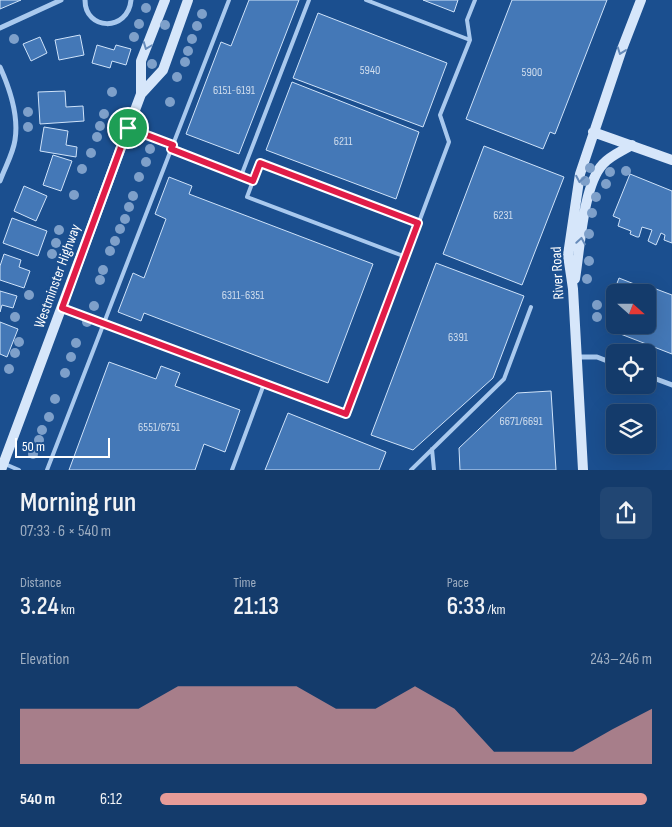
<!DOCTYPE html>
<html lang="en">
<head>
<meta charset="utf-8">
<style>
  :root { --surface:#143b6b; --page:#214673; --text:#f1f3f6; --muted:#9dadc1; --line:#33557e; --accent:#e69b98 }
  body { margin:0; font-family:"Sofia Sans Condensed",sans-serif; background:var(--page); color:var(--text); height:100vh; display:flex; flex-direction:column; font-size:19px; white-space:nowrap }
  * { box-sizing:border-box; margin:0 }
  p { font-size:16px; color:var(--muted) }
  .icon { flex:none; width:28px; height:28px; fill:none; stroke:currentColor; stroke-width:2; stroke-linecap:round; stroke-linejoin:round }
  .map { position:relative; height:470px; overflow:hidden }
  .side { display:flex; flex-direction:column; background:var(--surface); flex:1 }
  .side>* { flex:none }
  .needle { width:32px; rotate:111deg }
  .tools { position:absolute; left:606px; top:284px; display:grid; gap:10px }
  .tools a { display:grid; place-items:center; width:50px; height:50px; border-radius:8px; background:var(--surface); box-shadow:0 5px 20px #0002,0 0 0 1px var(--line); font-size:25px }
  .scale { position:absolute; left:15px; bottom:12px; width:95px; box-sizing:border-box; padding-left:5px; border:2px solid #fff; border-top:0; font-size:14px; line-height:18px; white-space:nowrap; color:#fff; -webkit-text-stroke:4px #1b4f8f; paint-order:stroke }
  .pin { position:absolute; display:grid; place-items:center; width:42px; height:42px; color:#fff; margin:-21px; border:2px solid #fff; border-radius:50%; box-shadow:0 1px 5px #0007 }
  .round { display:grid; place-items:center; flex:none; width:52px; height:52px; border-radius:8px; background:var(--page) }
  .overview { display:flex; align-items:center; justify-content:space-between; height:85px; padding:0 20px }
  h1 { font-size:28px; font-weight:600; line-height:38px }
  .metrics { display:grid; grid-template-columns:repeat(3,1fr); gap:8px; height:85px; padding:5px 20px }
  .metrics div { display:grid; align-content:center }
  .metrics b { font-size:25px; font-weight:600 }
  .metrics small { font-size:14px; font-weight:400 }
  .metrics p { font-size:14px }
  .chart { height:140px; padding:10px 20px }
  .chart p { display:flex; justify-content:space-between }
  .chart svg { width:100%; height:90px; margin-top:5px; fill:var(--accent); opacity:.7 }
  ul { padding:0 20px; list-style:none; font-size:16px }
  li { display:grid; grid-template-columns:80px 60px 1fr; align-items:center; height:38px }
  li i { height:12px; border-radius:6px; background:var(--accent) }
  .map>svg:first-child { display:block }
  .building { fill:#4478b7; stroke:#cfe3fa }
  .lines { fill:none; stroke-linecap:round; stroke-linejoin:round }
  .lane { stroke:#a9c9ee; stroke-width:4 }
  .street { stroke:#a9c9ee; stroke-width:5 }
  .secondary { stroke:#d6e6fa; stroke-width:10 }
  .tree { fill:#7ea0ca }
  .oneway { stroke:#668bba }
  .route-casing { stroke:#fff; stroke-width:10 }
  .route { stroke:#e11d48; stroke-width:6 }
  .labels { text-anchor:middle; stroke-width:4.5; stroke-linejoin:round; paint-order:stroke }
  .number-label { font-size:12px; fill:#d0dded }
  .street-label { font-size:15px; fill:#fff; stroke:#1b4f8f }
</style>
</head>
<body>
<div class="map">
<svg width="672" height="470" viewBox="0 0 672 470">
  <rect width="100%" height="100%" fill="#1b4f8f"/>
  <path class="building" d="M0,0H21L0,9Z
    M249,0H299L239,154L186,134L221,42L231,46Z
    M423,0H458L454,12Z
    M512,0H607L555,134L550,132L543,149L466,119Z
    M318,13L447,63L423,127L293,78Z
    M80,35L84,55L59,60L55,40Z
    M40,37L47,53L31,61L23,44Z
    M97,45L114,50L116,45L131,49L126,65L112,61L110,68L92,63Z
    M292,82L419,132L396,199L266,150Z
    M65,91L66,107L83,106L84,121L40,124L38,92Z
    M44,127L68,131L66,145L77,147L76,157L40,151Z
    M484,146L564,177L522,285L443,254Z
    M53,155L72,161L61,191L43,185Z
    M630,174L672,191V243L664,240L665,235L661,233L656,245L648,241L652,230L642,227L639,237H637L630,234L631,231L618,226L620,219L613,216Z
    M169,177L192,186L189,194L373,264L328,383L144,313L141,321L118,312L133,273L144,278L166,219L155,214Z
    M24,186L47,196L36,221L14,211Z
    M12,218L47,231L38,256L3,243Z
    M4,254L21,260L19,267L30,271L24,288L0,280V266Z
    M436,263L524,296L493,378L413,450L371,435Z
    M619,278L647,289L648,286L672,295V354L618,333L620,328L615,326V325H648V292H618L619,287L616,286Z
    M0,291L17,296L13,308L2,305L0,312Z
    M0,322L18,329L7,357L0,354Z
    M109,362L156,379L161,366L180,373L175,386L240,410L225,452L204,444L195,470H69Z
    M551,391L556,470H460L459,448L517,393Z
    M288,413L386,452L379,470H265Z"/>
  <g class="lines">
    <path class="lane" d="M366,0L470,40
      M128,128L173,145
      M171,149L253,181L247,197L406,257
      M241,176L309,0
      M253,181L260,163L418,223
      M62,308L347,414L449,142L440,115L470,40L467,20L475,0
      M432,449L434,470
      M5,464L19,470
      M47,470L229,0
      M232,470L264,384
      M411,470L504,379L531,307"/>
    <path class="street" d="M85,0C85,31 128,32 131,0
      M0,28L61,0
      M0,67C10,89 19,115 15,140C13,154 5,167 0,181
      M577,357H597L615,364
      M648,376L672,385"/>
    <path class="secondary" d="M141,94L163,70L188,0
      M593,132L672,160
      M575,279C580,249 583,185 603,164C610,156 622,151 632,145
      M1,470L141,94V61L165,0
      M583,470L573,289L568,255L580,174L622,49L641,0"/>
  </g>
  <g class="tree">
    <circle cx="146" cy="8" r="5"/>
    <circle cx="202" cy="14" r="5"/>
    <circle cx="139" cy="24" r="5"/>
    <circle cx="165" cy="25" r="5"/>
    <circle cx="197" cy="26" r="5"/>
    <circle cx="134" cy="37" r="5"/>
    <circle cx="14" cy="39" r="5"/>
    <circle cx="192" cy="39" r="5"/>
    <circle cx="188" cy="51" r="5"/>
    <circle cx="185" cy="62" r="5"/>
    <circle cx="152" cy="64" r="5"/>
    <circle cx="177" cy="77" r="5"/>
    <circle cx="112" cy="92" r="5"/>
    <circle cx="170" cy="102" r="5"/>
    <circle cx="28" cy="112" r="5"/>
    <circle cx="104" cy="114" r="5"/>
    <circle cx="100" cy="126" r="5"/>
    <circle cx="28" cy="127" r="5"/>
    <circle cx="97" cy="137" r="5"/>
    <circle cx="150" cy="149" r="5"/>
    <circle cx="91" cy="153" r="5"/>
    <circle cx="146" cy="162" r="5"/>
    <circle cx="590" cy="168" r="5"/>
    <circle cx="82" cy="169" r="5"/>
    <circle cx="626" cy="171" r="5"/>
    <circle cx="610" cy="172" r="5"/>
    <circle cx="139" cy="177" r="5"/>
    <circle cx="585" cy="181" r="5"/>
    <circle cx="606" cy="184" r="5"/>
    <circle cx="74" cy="195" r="5"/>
    <circle cx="133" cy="196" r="5"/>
    <circle cx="596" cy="197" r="5"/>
    <circle cx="129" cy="207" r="5"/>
    <circle cx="592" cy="213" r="5"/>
    <circle cx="125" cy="219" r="5"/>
    <circle cx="120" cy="229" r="5"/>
    <circle cx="59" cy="230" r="5"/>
    <circle cx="589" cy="234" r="5"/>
    <circle cx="115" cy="241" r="5"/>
    <circle cx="56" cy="243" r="5"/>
    <circle cx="110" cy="251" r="5"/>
    <circle cx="52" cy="254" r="5"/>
    <circle cx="589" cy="261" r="5"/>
    <circle cx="103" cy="270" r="5"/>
    <circle cx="587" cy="279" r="5"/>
    <circle cx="100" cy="280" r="5"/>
    <circle cx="29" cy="295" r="5"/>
    <circle cx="597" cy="305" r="5"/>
    <circle cx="94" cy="306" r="5"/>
    <circle cx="15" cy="317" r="5"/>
    <circle cx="597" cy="317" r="5"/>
    <circle cx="87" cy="322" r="5"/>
    <circle cx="19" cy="342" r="5"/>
    <circle cx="76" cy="343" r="5"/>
    <circle cx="15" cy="353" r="5"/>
    <circle cx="71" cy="357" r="5"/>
    <circle cx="9" cy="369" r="5"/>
    <circle cx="65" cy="373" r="5"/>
    <circle cx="55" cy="399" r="5"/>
    <circle cx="49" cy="417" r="5"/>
    <circle cx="42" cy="430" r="5"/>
    <circle cx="39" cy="440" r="5"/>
    <circle cx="33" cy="454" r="5"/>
  </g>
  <defs><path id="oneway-chevron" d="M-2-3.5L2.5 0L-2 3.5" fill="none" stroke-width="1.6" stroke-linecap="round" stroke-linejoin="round" transform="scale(1.25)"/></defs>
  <g class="oneway">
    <use href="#oneway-chevron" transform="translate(147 46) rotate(111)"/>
    <use href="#oneway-chevron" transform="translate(621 51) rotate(110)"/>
    <use href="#oneway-chevron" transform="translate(580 179) rotate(100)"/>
    <use href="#oneway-chevron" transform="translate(581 241) rotate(-81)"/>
  </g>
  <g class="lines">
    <defs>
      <path id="route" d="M128,128L173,145L171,149L253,181L260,163L418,223L346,414L62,308Z"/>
    </defs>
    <use href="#route" class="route-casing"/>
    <use href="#route" class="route"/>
  </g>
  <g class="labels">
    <g class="number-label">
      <text x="370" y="74">5940</text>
      <text x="532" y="76">5900</text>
      <text x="234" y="94">6151-6191</text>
      <text x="343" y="145">6211</text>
      <text x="503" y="219">6231</text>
      <text x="243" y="299">6311-6351</text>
      <text x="458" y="341">6391</text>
      <text x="521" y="425">6671/6691</text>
      <text x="159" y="431">6551/6751</text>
    </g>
    <g class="street-label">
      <text transform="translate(557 273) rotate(-93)" y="5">River Road</text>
      <text transform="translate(57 276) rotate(-70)" y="5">Westminster Highway</text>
    </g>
  </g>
</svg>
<div class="tools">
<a><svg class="needle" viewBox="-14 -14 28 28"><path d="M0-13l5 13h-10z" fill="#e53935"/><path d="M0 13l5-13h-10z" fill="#9dadc1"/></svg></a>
<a><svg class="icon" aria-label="locate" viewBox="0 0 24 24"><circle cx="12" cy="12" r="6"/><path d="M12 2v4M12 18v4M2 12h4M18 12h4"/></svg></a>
<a><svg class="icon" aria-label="layers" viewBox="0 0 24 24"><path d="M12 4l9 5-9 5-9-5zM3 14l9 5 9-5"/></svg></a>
</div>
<div class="scale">50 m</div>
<div class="pin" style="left:128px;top:128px;background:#1e9e55"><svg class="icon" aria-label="arrive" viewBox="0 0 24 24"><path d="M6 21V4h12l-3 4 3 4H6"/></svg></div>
</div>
<section class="side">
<div class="overview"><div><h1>Morning run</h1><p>07:33 · 6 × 540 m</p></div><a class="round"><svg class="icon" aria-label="share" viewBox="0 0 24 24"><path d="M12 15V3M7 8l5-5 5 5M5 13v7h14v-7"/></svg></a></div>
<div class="metrics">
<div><p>Distance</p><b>3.24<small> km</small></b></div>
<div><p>Time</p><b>21:13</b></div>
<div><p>Pace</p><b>6:33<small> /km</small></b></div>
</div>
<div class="chart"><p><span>Elevation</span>243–246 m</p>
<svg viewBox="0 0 160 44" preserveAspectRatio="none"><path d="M0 44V17L10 17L20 17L30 17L40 6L50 6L60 6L70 6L80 17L90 17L100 6L110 17L120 38L130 38L140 38L150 27L160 17V44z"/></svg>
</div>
<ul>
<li><b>540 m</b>6:12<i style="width:99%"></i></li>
</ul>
</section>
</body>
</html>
